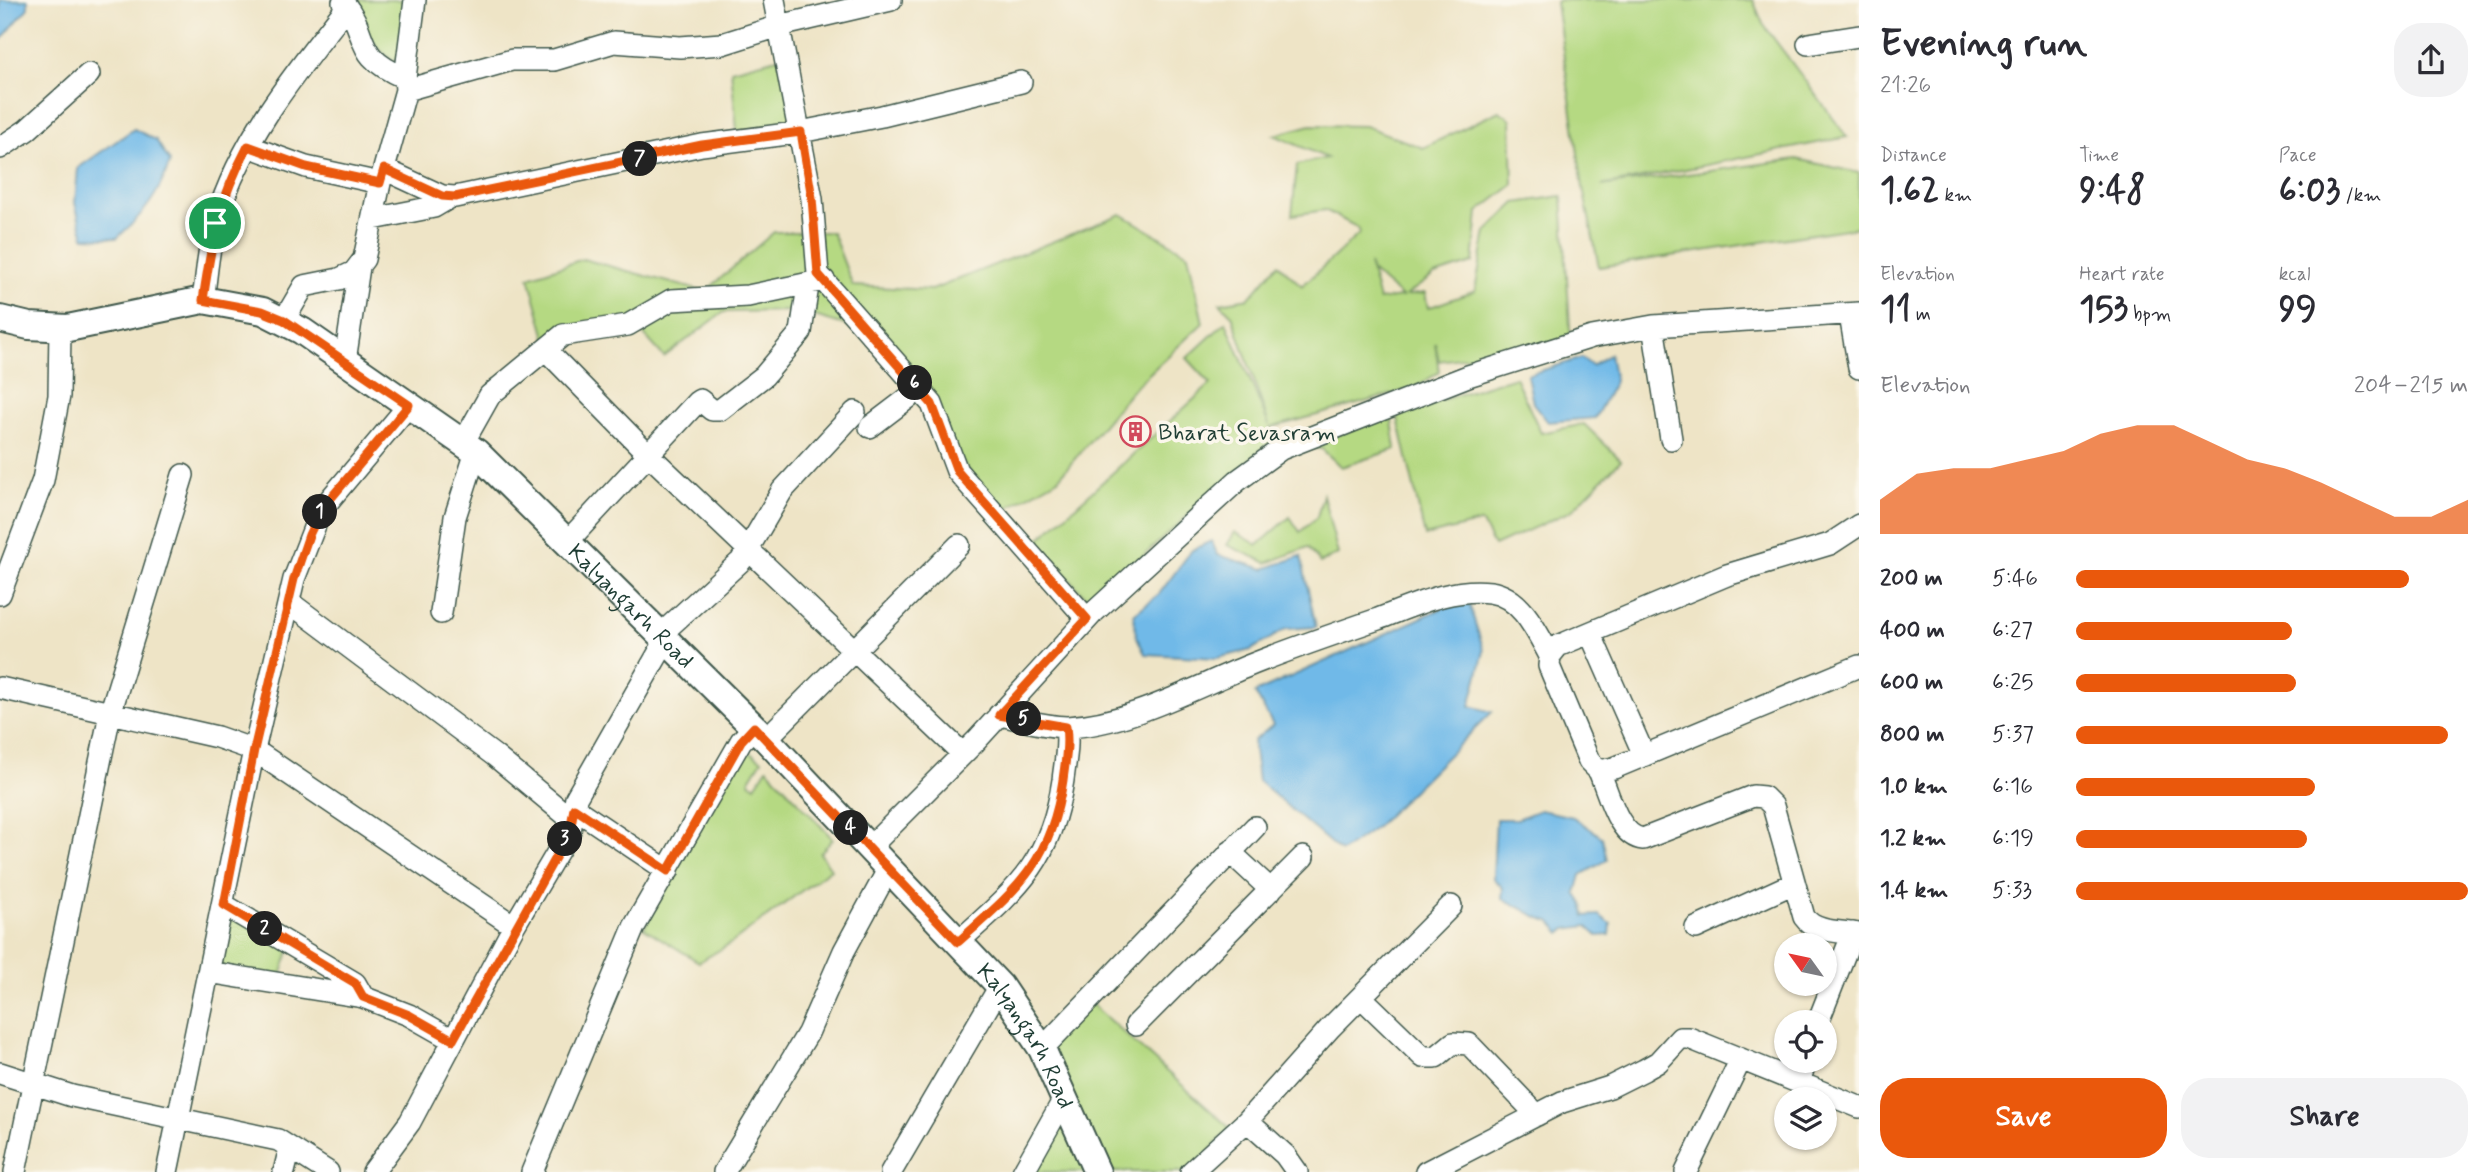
<!DOCTYPE html>
<html lang="en">
<head>
<meta charset="utf-8">
<style>
  :root { --surface:#fff; --page:#f2f2f3; --text:#2b2b33; --muted:#7c7c81; --accent:#ea580c }
  body { margin:0; font-family:Mynerve,sans-serif; background:var(--page); color:var(--text); height:100vh; display:flex; flex-direction:column; font-size:26px; white-space:nowrap }
  * { box-sizing:border-box; margin:0 }
  p { font-size:23px; color:var(--muted) }
  .icon { flex:none; width:38px; height:38px; fill:none; stroke:currentColor; stroke-width:2; stroke-linecap:round; stroke-linejoin:round }
  .map { position:relative; flex:1; overflow:hidden }
  .panel { display:flex; flex-direction:column; background:var(--surface); width:630px }
  .panel>* { flex:none }
  .needle { width:46px; rotate:303deg }
  .buttons { position:absolute; left:1774px; top:933px; display:grid; gap:14px }
  .buttons a { display:grid; place-items:center; width:63px; height:63px; border-radius:50%; background:var(--surface); box-shadow:0 2px 5px #0004; font-size:35px }
  .pin { position:absolute; display:grid; place-items:center; width:60px; height:60px; color:#fff; margin:-30px; border:4px solid #fff; border-radius:50%; box-shadow:0 2px 7px #0007 }
  .km { position:absolute; width:35px; height:35px; margin:-18px; border-radius:50%; background:#222; color:#fff; font-size:19px; line-height:35px; text-align:center }
  .round { display:grid; place-items:center; flex:none; width:74px; height:74px; border-radius:28px; background:var(--page) }
  .head { display:flex; align-items:center; justify-content:space-between; height:119px; padding:0 21px }
  h1 { font-size:38px; font-weight:700; line-height:52px }
  .stats { display:grid; grid-template-columns:repeat(3,1fr); gap:10px; height:119px; padding:7px 21px }
  .stats div { display:grid; align-content:center }
  .stats b { font-size:35px; font-weight:700 }
  .stats small { font-size:19px; font-weight:400 }
  .stats p { font-size:19px }
  .chart { height:196px; padding:14px 21px }
  .chart p { display:flex; justify-content:space-between }
  .chart svg { width:100%; height:126px; margin-top:7px; fill:var(--accent); opacity:.7 }
  .action { display:flex; gap:14px; margin-top:auto; padding:14px 21px }
  .action a { flex:1; height:80px; border-radius:28px; background:var(--accent); color:#fff; font-size:28px; font-weight:700; line-height:80px; text-align:center }
  .action a+a { background:var(--page); color:var(--text) }
  ul { padding:0 21px; list-style:none; font-size:23px }
  li { display:grid; grid-template-columns:112px 84px 1fr; align-items:center; height:52px }
  li i { height:18px; border-radius:9px; background:var(--accent) }
  main { display:flex; flex:1; min-height:0 }
  .map>svg:first-child { display:block }
  .green { fill:#b5d982; stroke:#6a8b5b; stroke-width:2; fill-rule:evenodd }
  .water { fill:#70b9e8; stroke:#487b8e; stroke-width:2 }
  .lines { fill:none; stroke-linecap:round; stroke-linejoin:round }
  .minor-casing { stroke:#3e564a; stroke-width:24 }
  .major-casing { stroke:#3e564a; stroke-width:30 }
  .minor { stroke:#fff; stroke-width:21 }
  .major { stroke:#fff; stroke-width:26 }
  .route-casing { stroke:#fff; stroke-width:14 }
  .route { stroke:#ea580c; stroke-width:9 }
  .labels { text-anchor:middle; stroke-width:7; stroke-linejoin:round; paint-order:stroke }
  .poi-label { font-size:23px; fill:#1f3d34; stroke:#fbf7ec; text-anchor:start }
  .street-label { font-size:23px; fill:#1f3d34; stroke:#fbf7ec }
</style>
</head>
<body>
<main>
<div class="map">
<svg width="1859" height="1172" viewBox="0 0 1859 1172">
  <rect width="100%" height="100%" fill="#fbf7ec"/>
  <filter id="ink" filterUnits="userSpaceOnUse"><feTurbulence type="fractalNoise" baseFrequency=".0143" numOctaves="2"/><feDisplacementMap in="SourceGraphic" scale="14" xChannelSelector="R" yChannelSelector="G"/><feConvolveMatrix kernelMatrix="1 2 1 2 8 2 1 2 1" color-interpolation-filters="sRGB"/></filter>
  <filter id="wash" filterUnits="userSpaceOnUse"><feTurbulence type="fractalNoise" baseFrequency=".00686" numOctaves="4" result="noise"/><feDisplacementMap in="SourceGraphic" scale="28" xChannelSelector="R" yChannelSelector="G"/><feGaussianBlur stdDeviation="1.57" result="paint"/><feColorMatrix in="noise" values="0 0 0 0 0 0 0 0 0 0 0 0 0 0 0 0 0 1.4 0 .05"/><feComposite in="paint" operator="in"/></filter>
  <g filter="url(#wash)">
    <rect width="100%" height="100%" fill="#eee4c6"/>
    <path class="green" d="M352,0H412L406,66C374,55 364,29 352,0Z
      M1559,0H1753L1763,24L1847,137L1601,186L1797,159L1859,173V227L1599,267L1583,188L1556,3Z
      M785,56L801,132L738,140L731,70Z
      M1499,111L1511,119L1513,185L1478,212L1473,263L1434,275L1405,296L1425,293L1428,308L1475,291L1486,232L1516,203L1562,196L1571,343L1439,361L1435,343L1439,372L1415,388L1270,428L1274,438L1091,603L1036,542L1211,384L1187,358L1226,322L1269,425L1232,315L1220,303L1249,298L1278,264L1302,286L1360,233L1358,228L1325,210L1292,215L1297,165L1327,158L1274,135L1311,125L1365,126L1423,148ZM1369,264L1372,272L1402,297L1379,300Z
      M1121,214L1188,254L1203,323L1134,388L1058,479L1000,512L861,330L798,311L724,312L664,357L639,329L546,338L529,277L583,259L705,292L774,232H832L853,286L932,290Z
      M1515,377L1541,433L1584,424L1621,460L1571,511L1494,546L1481,522L1425,536L1397,414Z
      M1391,414L1396,449L1341,467L1322,449L1304,447Z
      M1323,495L1338,554L1320,563L1308,547L1267,563L1227,545L1235,532L1258,545L1290,517L1300,532L1317,517Z
      M741,747L762,760L749,781L755,786L767,768L833,839L820,853L831,869L733,942L699,962L644,928Z
      M233,912L290,949L279,981L219,969Z
      M1088,1001L1230,1128L1191,1172H1028L1067,1104L1042,1049Z"/>
    <path class="water" d="M0,0H28V8L0,41Z
      M134,129L156,140L170,162C159,195 143,215 117,238L84,237L75,203L78,168Z
      M1610,354L1615,381L1595,418L1548,422L1533,403L1527,375L1582,358L1592,366Z
      M1211,541L1218,555L1264,569L1301,556L1316,627L1286,629L1251,650L1217,658L1145,654L1136,635L1134,614L1159,594L1192,550Z
      M1467,597L1484,651L1470,706L1492,712L1375,828L1341,852L1258,781L1253,741L1273,725L1255,693Z
      M1540,810L1573,817L1602,837L1607,860L1581,875L1576,893L1583,904L1585,916L1599,915L1611,924L1610,935L1598,936L1587,926L1566,929L1561,933L1550,921C1532,918 1520,905 1502,899L1503,888L1493,878L1496,819H1517Z"/>
  </g>
  <g filter="url(#ink)">
    <g class="lines">
      <defs>
        <path id="minor" d="M774,0L812,199L818,274L932,404L957,471L1087,619
          M343,2C371,35 350,55 405,78
          M1808,44L1859,36
          M406,90L512,60H554L614,42L680,47L722,44L779,26L891,0
          M248,146L306,167L380,183
          M0,148L27,130L89,74
          M384,169L442,196L455,197L702,145L795,133L882,116L1021,82
          M373,219L434,207L451,197
          M203,300C207,274 208,246 216,221C240,140 295,73 347,7
          M1850,315L1859,368
          M284,320L304,286L339,279L354,272L364,259L380,183L406,90L405,78L415,0
          M1653,326L1671,439
          M546,350L649,455L963,754
          M345,361L359,267
          M870,427L920,389
          M463,443L490,395L563,335L628,325L671,300L748,296L824,280
          M1859,525L1830,544L1727,575L1558,646L1550,656L1549,666L1589,761L1599,771L1614,768L1859,666
          M567,542L697,402L700,400L712,410H720L764,376L801,332L808,286
          M0,594L43,480L59,396L60,328
          M289,602L495,756L572,820
          M441,613L455,517L476,452
          M1590,633L1644,755
          M660,635L741,561L782,491L855,412
          M0,688L217,737L254,750L514,926
          M999,715C1020,719 1045,727 1067,727C1129,724 1191,689 1248,666C1290,649 1334,634 1378,619C1413,606 1452,587 1490,592C1521,596 1537,632 1550,656
          M766,739L959,545
          M1599,771C1608,791 1618,837 1643,839L1753,796L1764,797L1773,806L1804,917C1815,933 1840,931 1859,934
          M574,808L668,871
          M870,847L975,742L1093,613L1237,481L1281,449L1468,376L1592,337L1653,326L1859,313
          M1230,852L1271,890
          M224,905L355,983L363,997
          M1696,928L1794,883
          M958,942C1017,889 1051,862 1063,780C1065,762 1069,745 1066,727
          M208,972L363,997L409,1015L453,1040
          M1361,997L1423,1057H1436L1453,1043L1469,1044L1537,1115
          M1818,1022L1853,933
          M1136,1025L1303,857
          M1042,1049L1255,827
          M0,1073L72,1096L278,1140L328,1172
          M1799,1083L1806,1060
          M1247,1121L1285,1155L1297,1172
          M15,1172L110,714L183,475
          M167,1172L254,750L294,579L321,510L409,405
          M284,1172L290,1148
          M373,1172L410,1122L514,926L570,831L576,798L666,640
          M532,1172L634,927L741,741L754,727
          M724,1172L808,1033L844,951L888,870
          M891,1172L1000,986
          M1023,1172L1065,1097
          M1191,1172L1247,1121L1330,1028L1451,906
          M1426,1172L1562,1102L1610,1087L1644,1070L1658,1062L1680,1038H1689L1859,1107
          M1686,1172L1741,1059"/>
        <g id="major">
          <path id="s1" d="M0,319L29,326L68,328L203,300L263,311L302,331L476,452L766,739L1000,986L1042,1049L1097,1172"/>
        </g>
      </defs>
      <use href="#minor" class="minor-casing"/>
      <use href="#major" class="major-casing"/>
      <use href="#minor" class="minor"/>
      <use href="#major" class="major"/>
    </g>
  </g>
  <g class="lines" filter="url(#ink)">
    <defs>
      <path id="route" d="M801,132L812,198L818,274L932,404L957,471L1087,619L999,715L1066,727C1069,745 1065,763 1063,780C1051,863 1017,889 958,942L754,727L741,741L668,871L574,808L570,831L453,1040L409,1015L363,997L355,983L224,905L254,750L294,579L309,535L321,510L409,405L284,320L262,311L203,300C212,239 218,203 248,146L306,167L380,183L384,169L442,196L455,197L702,145Z"/>
    </defs>
    <use href="#route" class="route-casing"/>
    <use href="#route" class="route"/>
  </g>
  <defs>
    <symbol id="building-ring" viewBox="-11 -11 22 22"><circle r="9.5" fill="#fbf7ec" stroke="#d1495b" stroke-width="1.5"/><path d="M-4-6H4V6H1V3H-1V6H-4ZM-2.5-4.3h1.7v1.8h-1.7ZM.8-4.3h1.7v1.8H.8ZM-2.5-1h1.7V.8h-1.7ZM.8-1h1.7V.8H.8Z" fill="#d1495b"/></symbol>
  </defs>
  <g fill-rule="evenodd">
    <use href="#building-ring" x="1118" y="414" width="35" height="35"/>
  </g>
  <g class="labels">
    <g class="poi-label">
      <text x="1158" y="440">Bharat Sevasram</text>
    </g>
    <g class="street-label">
      <text dy="8" stroke="none"><textPath href="#s1" startOffset="742">Kalyangarh Road</textPath></text>
      <text dy="8" stroke="none"><textPath href="#s1" startOffset="1328">Kalyangarh Road</textPath></text>
    </g>
  </g>
</svg>
<div class="buttons">
<a><svg class="needle" viewBox="-14 -14 28 28"><path d="M0-13l5 13h-10z" fill="#e53935"/><path d="M0 13l5-13h-10z" fill="#7c7c81"/></svg></a>
<a><svg class="icon" aria-label="locate" viewBox="0 0 24 24"><circle cx="12" cy="12" r="6"/><path d="M12 2v4M12 18v4M2 12h4M18 12h4"/></svg></a>
<a><svg class="icon" aria-label="layers" viewBox="0 0 24 24"><path d="M12 4l9 5-9 5-9-5zM3 14l9 5 9-5"/></svg></a>
</div>
<div class="pin" style="left:215px;top:223px;background:#1e9e55"><svg class="icon" aria-label="arrive" viewBox="0 0 24 24"><path d="M6 21V4h12l-3 4 3 4H6"/></svg></div>
<b class="km" style="left:320px;top:512px">1</b>
<b class="km" style="left:265px;top:929px">2</b>
<b class="km" style="left:565px;top:839px">3</b>
<b class="km" style="left:851px;top:828px">4</b>
<b class="km" style="left:1024px;top:719px">5</b>
<b class="km" style="left:915px;top:383px">6</b>
<b class="km" style="left:640px;top:159px">7</b>
</div>
<section class="panel">
<div class="head"><div><h1>Evening run</h1><p>21:26</p></div><a class="round"><svg class="icon" aria-label="share" viewBox="0 0 24 24"><path d="M12 15V3M7 8l5-5 5 5M5 13v7h14v-7"/></svg></a></div>
<div class="stats">
<div><p>Distance</p><b>1.62<small> km</small></b></div>
<div><p>Time</p><b>9:48</b></div>
<div><p>Pace</p><b>6:03<small> /km</small></b></div>
</div>
<div class="stats">
<div><p>Elevation</p><b>11<small> m</small></b></div>
<div><p>Heart rate</p><b>153<small> bpm</small></b></div>
<div><p>kcal</p><b>99</b></div>
</div>
<div class="chart"><p><span>Elevation</span>204–215 m</p>
<svg viewBox="0 0 160 44" preserveAspectRatio="none"><path d="M0 44V32L10 23L20 21L30 21L40 18L50 15L60 9L70 6L80 6L90 12L100 18L110 21L120 26L130 32L140 38L150 38L160 32V44z"/></svg>
</div>
<ul>
<li><b>200 m</b>5:46<i style="width:85%"></i></li>
<li><b>400 m</b>6:27<i style="width:55%"></i></li>
<li><b>600 m</b>6:25<i style="width:56%"></i></li>
<li><b>800 m</b>5:37<i style="width:95%"></i></li>
<li><b>1.0 km</b>6:16<i style="width:61%"></i></li>
<li><b>1.2 km</b>6:19<i style="width:59%"></i></li>
<li><b>1.4 km</b>5:33<i style="width:100%"></i></li>
</ul>
<div class="action"><a>Save</a><a>Share</a></div>
</section>
</main>
</body>
</html>
